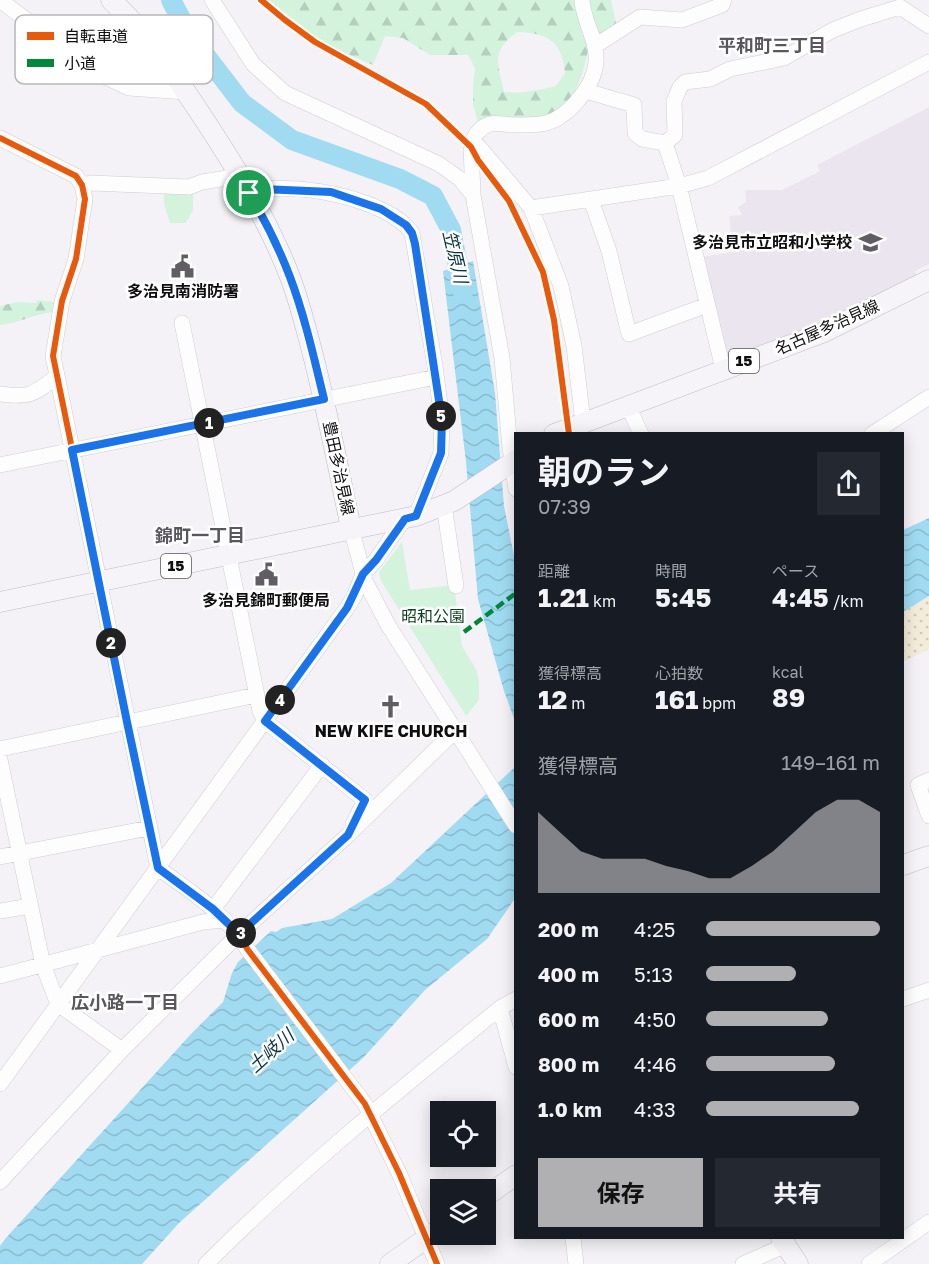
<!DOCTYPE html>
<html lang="ja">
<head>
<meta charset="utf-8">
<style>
  :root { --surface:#171b24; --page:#242831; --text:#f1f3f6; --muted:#9ea1a6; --accent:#b0b0b3 }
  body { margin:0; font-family:"Golos Text","Noto Sans JP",sans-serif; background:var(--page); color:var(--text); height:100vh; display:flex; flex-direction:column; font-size:22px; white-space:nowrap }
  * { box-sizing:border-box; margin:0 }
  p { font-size:20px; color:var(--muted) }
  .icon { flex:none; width:33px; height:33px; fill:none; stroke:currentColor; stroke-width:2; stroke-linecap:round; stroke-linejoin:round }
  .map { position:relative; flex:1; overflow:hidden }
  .sheet { position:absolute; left:514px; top:432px; width:390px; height:807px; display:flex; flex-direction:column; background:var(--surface); border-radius:0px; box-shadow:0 3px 15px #0003 }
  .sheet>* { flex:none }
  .fabs { position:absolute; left:430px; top:1101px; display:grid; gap:12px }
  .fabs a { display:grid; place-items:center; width:66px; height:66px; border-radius:0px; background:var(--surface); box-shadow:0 3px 15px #0003; font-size:30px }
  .pin { position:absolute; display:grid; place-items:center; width:51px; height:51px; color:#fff; margin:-26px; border:3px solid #fff; border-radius:50%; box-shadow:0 2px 6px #0007 }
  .km { position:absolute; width:30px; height:30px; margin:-15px; border-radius:50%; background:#222; color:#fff; font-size:16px; line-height:30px; text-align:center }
  .round { display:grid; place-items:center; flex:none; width:63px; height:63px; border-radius:0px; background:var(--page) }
  .summary { display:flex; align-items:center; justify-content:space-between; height:102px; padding:0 24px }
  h1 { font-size:33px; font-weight:700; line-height:45px }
  .stats { display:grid; grid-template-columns:repeat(3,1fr); gap:9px; height:102px; padding:6px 24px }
  .stats div { display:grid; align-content:center }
  .stats b { font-size:26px; font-weight:700 }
  .stats small { font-size:16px; font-weight:400 }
  .stats p { font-size:16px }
  .chart { height:168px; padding:12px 24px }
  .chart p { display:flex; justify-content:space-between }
  .chart svg { width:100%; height:108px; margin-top:6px; fill:var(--accent); opacity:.7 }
  .primary-button { display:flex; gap:12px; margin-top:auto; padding:12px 24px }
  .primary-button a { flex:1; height:69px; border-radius:0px; background:var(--accent); color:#111; font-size:24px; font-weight:700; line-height:69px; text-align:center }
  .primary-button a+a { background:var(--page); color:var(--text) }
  ul { padding:0 24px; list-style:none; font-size:20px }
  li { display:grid; grid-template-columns:96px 72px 1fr; align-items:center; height:45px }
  li i { height:15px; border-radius:8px; background:var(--accent) }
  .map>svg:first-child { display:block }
  .built { fill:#ebe5ef }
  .green { fill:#d3f3dd }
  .forest { fill:url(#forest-firs); fill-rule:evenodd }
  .sand { fill:url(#sand-dots) }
  .water { fill:url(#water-waves) }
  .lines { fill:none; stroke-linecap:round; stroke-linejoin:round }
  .river { stroke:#a0dbf2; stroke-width:20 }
  .minor-casing { stroke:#cfcdd0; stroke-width:16 }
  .major-casing { stroke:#bfbbc5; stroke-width:21 }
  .minor { stroke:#fefdfe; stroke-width:15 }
  .major { stroke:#f6f4f9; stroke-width:20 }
  .quiet { stroke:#00873e; stroke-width:4.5; stroke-dasharray:9 4.5; stroke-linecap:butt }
  .cycleway-casing { stroke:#fff; stroke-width:10 }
  .cycleway { stroke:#e8590c; stroke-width:6 }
  .route-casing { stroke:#fff; stroke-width:12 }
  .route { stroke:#1a73e8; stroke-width:8 }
  .labels { text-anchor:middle; stroke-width:5; stroke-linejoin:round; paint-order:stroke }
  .shield { fill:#fff; stroke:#585658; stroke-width:1.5 }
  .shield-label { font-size:15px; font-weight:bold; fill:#100e11 }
  .poi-label { font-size:16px; font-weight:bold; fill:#100e11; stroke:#fff }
  .street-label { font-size:16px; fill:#100e11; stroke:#fff }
  .park-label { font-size:16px; fill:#0c3e20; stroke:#fff }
  .neighbourhood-label { font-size:18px; font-weight:bold; fill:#5a565d; stroke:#fff }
  .water-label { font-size:18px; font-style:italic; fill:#0a3340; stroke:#fff }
  .key { fill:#fff; stroke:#b7b7b8; stroke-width:1.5 }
  .key-label { font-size:16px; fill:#100e11 }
</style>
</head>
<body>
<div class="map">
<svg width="929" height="1264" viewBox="0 0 929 1264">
  <defs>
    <pattern id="forest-firs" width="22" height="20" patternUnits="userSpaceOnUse" patternTransform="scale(1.5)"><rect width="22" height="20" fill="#d3f3dd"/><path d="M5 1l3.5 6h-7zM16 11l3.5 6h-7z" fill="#b4cfbd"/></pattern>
    <pattern id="sand-dots" width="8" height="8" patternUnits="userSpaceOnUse" patternTransform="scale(1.5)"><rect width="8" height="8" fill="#f3ecda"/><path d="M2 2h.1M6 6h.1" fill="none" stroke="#cfc9ba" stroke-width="1.8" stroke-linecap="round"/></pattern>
    <pattern id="water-waves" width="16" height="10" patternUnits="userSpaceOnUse" patternTransform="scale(1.5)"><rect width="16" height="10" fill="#a0dbf2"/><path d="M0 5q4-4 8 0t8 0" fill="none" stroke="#89bbce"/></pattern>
  </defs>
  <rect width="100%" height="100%" fill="#f5f2f7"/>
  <path class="built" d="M929,107V264L915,271L917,276L817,326L730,358L727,355L701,257L733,252L729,216L742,215L738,207L746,202L745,190H782L820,171L817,165Z"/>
  <path class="green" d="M164,192L193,193V210L186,223H170L164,204Z
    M402,542L410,590L454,585L462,646L477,671L479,682V700L466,716L381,581L379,572Z"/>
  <path class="forest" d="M269,0H611L616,23L607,33L590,41C583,75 576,114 535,119C515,121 499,117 478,121L473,105V85L475,68L468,55H430L403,38L385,36L373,65L324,44ZM517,32C548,33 562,41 565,73L556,86C539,90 522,94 504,92C498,63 490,52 517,32Z
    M37,300L55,302L54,312C34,314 20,323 0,325V306L17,302L36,303Z"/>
  <path class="sand" d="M929,596V649L903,662V612Z"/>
  <path class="water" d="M473,261L495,393L504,506L516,566V724L504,691L478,599L466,462L443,271Z
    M929,518V596L903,612V530Z
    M516,766V897L487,939L425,990L363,1058L179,1223L142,1264H0V1246L5,1239L190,1035L223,1002L232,973L238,962L271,931L276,932L282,928L332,919L391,883Z"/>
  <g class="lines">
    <path class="river" d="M171,0L189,34L242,103L292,140L400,179L433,196L451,230L463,292"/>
    <defs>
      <path id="minor" d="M0,0L95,72L129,88L186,92
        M212,0L253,64L285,93L439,164L460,179L473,195L502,358L510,448L516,489
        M595,46L640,17L682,20L722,5L724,0
        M586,91L634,105L635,133L642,139L665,143
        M0,138L76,176L82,185L85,199L76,259L62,301L53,356L158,868C191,892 227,914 248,950L365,1104L399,1173L437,1264
        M473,140L531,208L561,286L574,346L583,422
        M82,185L91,183L189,187L202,182L240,176
        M250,193C288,179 388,198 412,233L435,366L442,420L441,453L416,516
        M473,195L471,147C473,137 479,127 490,124C497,122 506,125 513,125C522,125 532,125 541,124C566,121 594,87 596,62C598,41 583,21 582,0
        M591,200L609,251L629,334L707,305
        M531,208L679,186L708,178L929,62
        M182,323L260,711L265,721L365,800L353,824
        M723,369L679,186L665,143L675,135L674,101L680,87L685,82L710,79L730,69L784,58L833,30L861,19L900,7L929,26
        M0,394C29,398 33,395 56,377
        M628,406L641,434
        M872,434L929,397
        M0,465L436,377
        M444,505L456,586
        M351,528L365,581L388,625L516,826
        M0,749L256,695
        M0,760L43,965L58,1004L122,1050
        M929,780L918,785L929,816
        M0,857L149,828
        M213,909L322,765
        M0,911L30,906
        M0,976L203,922L225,920
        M903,999L929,990
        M500,1008L516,1067
        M0,1084L347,608L354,597L363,574L376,560L405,518
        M0,1182L122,1050L239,934L348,835L455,731
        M573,1238L576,1264
        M206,1264C298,1172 399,1090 500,1008L516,999
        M743,1264L786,1245
        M869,1264L929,1222"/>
      <path id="major" d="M111,0C146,32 172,71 198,110C233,163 267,217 290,277C300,303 307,332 314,359C328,415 339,472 351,528
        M554,434L822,333L929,280
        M0,602L416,516L454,501L516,460
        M903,865L929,856
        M486,1196L516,1175
        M781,1238L798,1264
        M390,1264L441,1228"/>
    </defs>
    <use href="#minor" class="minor-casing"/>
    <use href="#major" class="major-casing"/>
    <use href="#minor" class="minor"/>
    <use href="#major" class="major"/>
    <path class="quiet" d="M464,632L516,593"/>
    <defs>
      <path id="cycleway" d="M261,0L285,20L315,42L426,104L471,147L478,160L509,201L543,272L554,320L569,434
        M0,138L76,176L82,185L85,199L76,259L62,301L53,356L158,868C191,892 227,914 248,950L365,1104L399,1173L437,1264"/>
    </defs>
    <use href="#cycleway" class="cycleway-casing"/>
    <use href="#cycleway" class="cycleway"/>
  </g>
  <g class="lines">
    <defs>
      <path id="route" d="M262,189L331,192L381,209L406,225L412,233L415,244L442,420L441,453L416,516L405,519L376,560L363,574L347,608L265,721L365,800L348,835L239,934L213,909L158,868L127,722L72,450L324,399C314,358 305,317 290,277C279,248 265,220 249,193Z"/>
    </defs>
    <use href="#route" class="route-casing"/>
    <use href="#route" class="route"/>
  </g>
  <defs>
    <symbol id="school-bare" viewBox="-9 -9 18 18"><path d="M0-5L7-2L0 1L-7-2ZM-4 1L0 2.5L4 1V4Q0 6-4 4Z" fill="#605e62" stroke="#fff" stroke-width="2.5" paint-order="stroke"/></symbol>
    <symbol id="civic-bare" viewBox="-9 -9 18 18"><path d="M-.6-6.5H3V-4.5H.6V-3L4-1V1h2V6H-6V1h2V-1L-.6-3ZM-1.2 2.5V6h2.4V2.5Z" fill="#605e62" stroke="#fff" stroke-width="2.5" paint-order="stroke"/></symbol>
    <symbol id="church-bare" viewBox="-9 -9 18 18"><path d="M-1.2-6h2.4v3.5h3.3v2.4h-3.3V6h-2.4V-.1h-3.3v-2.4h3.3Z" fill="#605e62" stroke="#fff" stroke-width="2.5" paint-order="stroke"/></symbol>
  </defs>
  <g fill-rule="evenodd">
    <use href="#school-bare" x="854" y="226" width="33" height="33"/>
    <use href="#civic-bare" x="166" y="250" width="33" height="33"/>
    <use href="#civic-bare" x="250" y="558" width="33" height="33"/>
    <use href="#church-bare" x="374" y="690" width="33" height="33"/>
  </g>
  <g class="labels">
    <g class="shield">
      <rect x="729" y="349" width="30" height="24" rx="4.5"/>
      <rect x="161" y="554" width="30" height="24" rx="4.5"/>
    </g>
    <g class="shield-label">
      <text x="744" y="366">15</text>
      <text x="176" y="571">15</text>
    </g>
    <g class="poi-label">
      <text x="852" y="248" text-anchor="end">多治見市立昭和小学校</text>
      <text x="183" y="297">多治見南消防署</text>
      <text x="266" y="606">多治見錦町郵便局</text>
      <text x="391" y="737">NEW KIFE CHURCH</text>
    </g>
    <g class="street-label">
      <text transform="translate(827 327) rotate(-24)" y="6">名古屋多治見線</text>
      <text transform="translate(339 468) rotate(78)" y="6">豊田多治見線</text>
    </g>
    <g class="park-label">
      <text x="433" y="622">昭和公園</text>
    </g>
    <g class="neighbourhood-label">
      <text x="772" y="52">平和町三丁目</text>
      <text x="200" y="542">錦町一丁目</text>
      <text x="125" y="1009">広小路一丁目</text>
    </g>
    <g class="water-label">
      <text transform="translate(455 257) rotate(77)" y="6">笠原川</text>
      <text transform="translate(271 1051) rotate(-42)" y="6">土岐川</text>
    </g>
  </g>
  <rect x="15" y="15" width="198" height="69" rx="9" class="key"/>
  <rect x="27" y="32" width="27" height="8" fill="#e8590c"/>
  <rect x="27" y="59" width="27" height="8" fill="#00873e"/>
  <g class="key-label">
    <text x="64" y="42">自転車道</text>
    <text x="64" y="69">小道</text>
  </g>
</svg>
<div class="fabs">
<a><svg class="icon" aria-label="locate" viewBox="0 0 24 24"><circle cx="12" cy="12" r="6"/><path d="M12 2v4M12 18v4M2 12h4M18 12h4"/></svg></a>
<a><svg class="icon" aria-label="layers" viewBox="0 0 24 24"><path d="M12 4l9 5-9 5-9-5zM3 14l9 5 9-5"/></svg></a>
</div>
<div class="pin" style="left:249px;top:193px;background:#1e9e55"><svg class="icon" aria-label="arrive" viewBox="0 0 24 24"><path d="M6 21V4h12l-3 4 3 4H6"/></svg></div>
<b class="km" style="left:209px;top:423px">1</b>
<b class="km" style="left:111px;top:643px">2</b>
<b class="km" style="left:241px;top:933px">3</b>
<b class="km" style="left:280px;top:700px">4</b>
<b class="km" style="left:441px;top:416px">5</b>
<section class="sheet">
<div class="summary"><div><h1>朝のラン</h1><p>07:39</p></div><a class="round"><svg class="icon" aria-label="share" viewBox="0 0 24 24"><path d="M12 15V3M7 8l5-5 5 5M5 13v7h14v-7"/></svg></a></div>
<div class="stats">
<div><p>距離</p><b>1.21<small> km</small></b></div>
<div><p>時間</p><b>5:45</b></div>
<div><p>ペース</p><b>4:45<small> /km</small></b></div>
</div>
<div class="stats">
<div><p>獲得標高</p><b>12<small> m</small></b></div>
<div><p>心拍数</p><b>161<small> bpm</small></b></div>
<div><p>kcal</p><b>89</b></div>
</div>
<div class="chart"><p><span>獲得標高</span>149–161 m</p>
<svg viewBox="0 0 160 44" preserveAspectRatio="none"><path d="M0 44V11L10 19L20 27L30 30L40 30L50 30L60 33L70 35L80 38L90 38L100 33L110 27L120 19L130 11L140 6L150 6L160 11V44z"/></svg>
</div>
<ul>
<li><b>200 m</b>4:25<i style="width:100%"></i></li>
<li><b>400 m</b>5:13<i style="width:52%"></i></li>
<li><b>600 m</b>4:50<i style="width:70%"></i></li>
<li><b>800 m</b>4:46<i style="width:74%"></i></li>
<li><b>1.0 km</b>4:33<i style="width:88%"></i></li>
</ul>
<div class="primary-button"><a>保存</a><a>共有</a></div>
</section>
</div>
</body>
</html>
